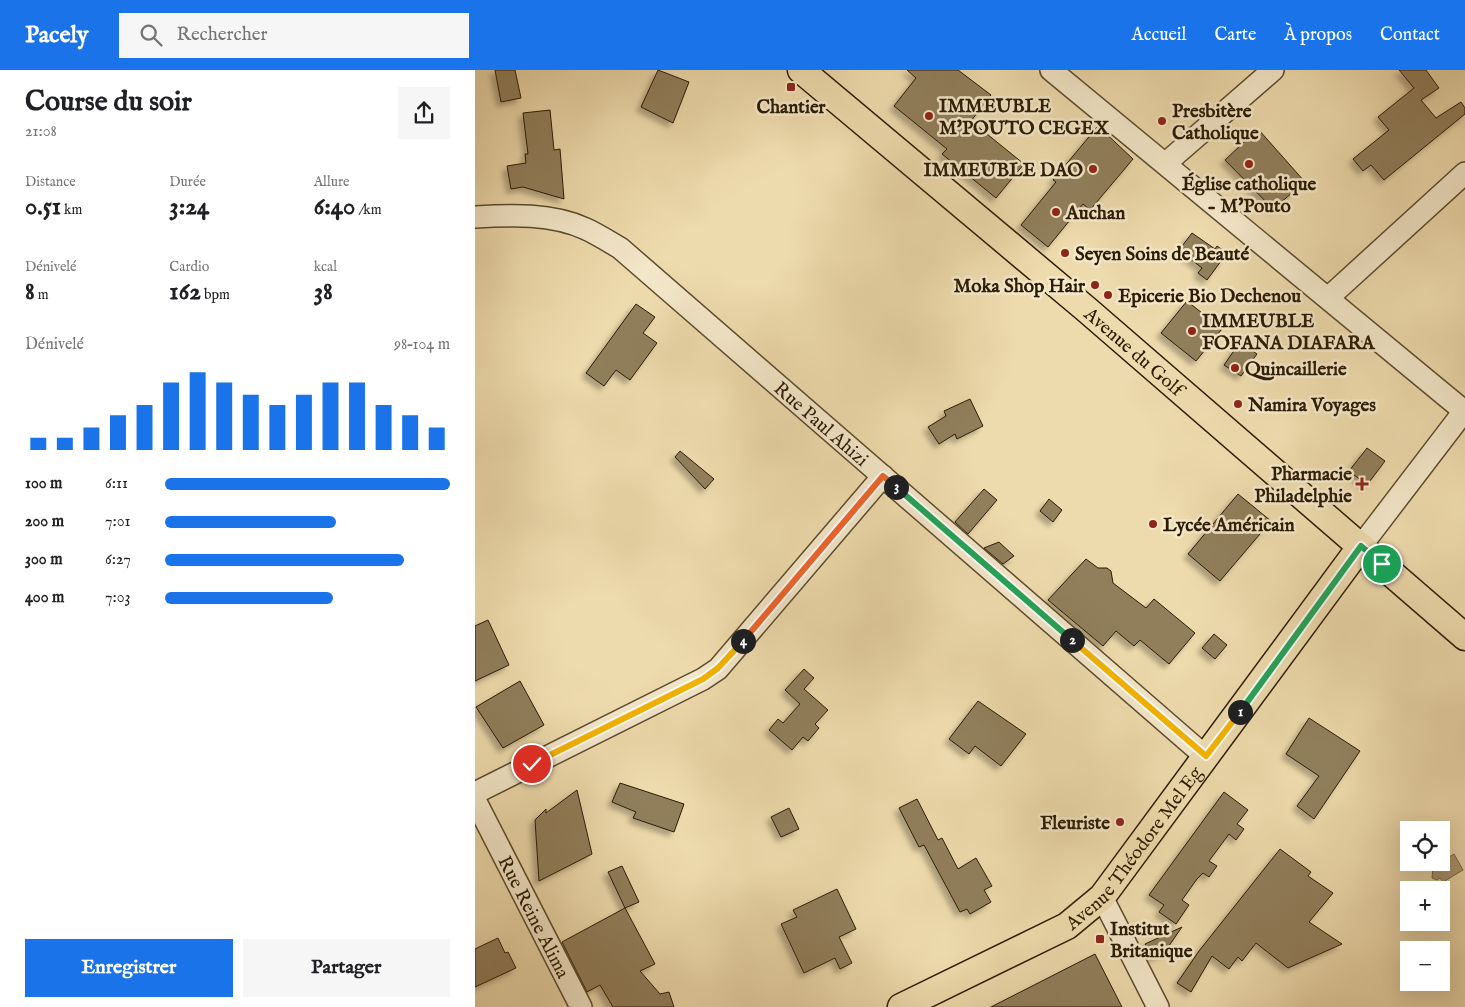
<!DOCTYPE html>
<html lang="fr">
<head>
<meta charset="utf-8">
<style>
  :root { --surface:#fff; --page:#f6f6f6; --text:#202124; --muted:#757577; --accent:#1a73e8 }
  body { margin:0; font-family:"IM FELL English",serif; background:var(--page); color:var(--text); height:100vh; display:flex; flex-direction:column; font-size:19px; white-space:nowrap }
  * { box-sizing:border-box; margin:0 }
  p { font-size:16px; color:var(--muted) }
  .icon { flex:none; width:28px; height:28px; fill:none; stroke:currentColor; stroke-width:2; stroke-linecap:round; stroke-linejoin:round }
  .map { position:relative; flex:1; overflow:hidden }
  .side { display:flex; flex-direction:column; background:var(--surface); width:475px }
  .side>* { flex:none }
  .tools { position:absolute; left:925px; top:751px; display:grid; gap:10px }
  .tools a { display:grid; place-items:center; width:50px; height:50px; border-radius:0px; background:var(--surface); box-shadow:0 5px 20px #0002; font-size:25px }
  .pin { position:absolute; display:grid; place-items:center; width:42px; height:42px; color:#fff; margin:-21px; border:2px solid #fff; border-radius:50%; box-shadow:0 1px 5px #0007 }
  .km { position:absolute; width:25px; height:25px; margin:-12px; border-radius:50%; background:#222; color:#fff; font-size:14px; line-height:25px; text-align:center }
  .round { display:grid; place-items:center; flex:none; width:52px; height:52px; border-radius:0px; background:var(--page) }
  .summary { display:flex; align-items:center; justify-content:space-between; height:85px; padding:0 25px }
  h1 { font-size:28px; font-weight:700; line-height:38px }
  .figures { display:grid; grid-template-columns:repeat(3,1fr); gap:8px; height:85px; padding:5px 25px }
  .figures div { display:grid; align-content:center }
  .figures b { font-size:25px; font-weight:700 }
  .figures small { font-size:14px; font-weight:400 }
  .figures p { font-size:14px }
  .chart { height:140px; padding:10px 25px }
  .chart p { display:flex; justify-content:space-between }
  .chart svg { width:100%; height:90px; margin-top:5px; stroke:var(--accent); stroke-width:6 }
  .action { display:flex; gap:10px; margin-top:auto; padding:10px 25px }
  .action a { flex:1; height:58px; border-radius:0px; background:var(--accent); color:#fff; font-size:20px; font-weight:700; line-height:58px; text-align:center }
  .action a+a { background:var(--page); color:var(--text) }
  ul { padding:0 25px; list-style:none; font-size:16px }
  li { display:grid; grid-template-columns:80px 60px 1fr; align-items:center; height:38px }
  li i { height:12px; border-radius:6px; background:var(--accent) }
  header { display:flex; align-items:center; gap:30px; box-sizing:border-box; height:70px; padding:0 25px; background:var(--accent); color:#fff }
  header strong { font-size:24px }
  nav { display:flex; gap:28px; margin-inline-start:auto; font-size:18px }
  .search { width:350px; height:45px; background:var(--page); display:flex; align-items:center; gap:12px; box-sizing:border-box; padding:0 18px; border-radius:0px; color:var(--muted); font-size:19px }
  main { display:flex; flex:1; min-height:0 }
  .map>svg:first-child { display:block }
  .water { fill:#ac9a73; stroke:#796746 }
  .building { fill:#917f5b; stroke:#2c1b03; filter:url(#shadow) }
  .lines { fill:none; stroke-linecap:round; stroke-linejoin:round }
  .minor-casing { stroke:#5c4b2e; stroke-width:24 }
  .major-casing { stroke:#2c1b03; stroke-width:29 }
  .minor { stroke:#f4e8ca; stroke-width:21 }
  .major { stroke:#eedbad; stroke-width:26 }
  .split-1-casing { stroke:#fff; stroke-width:10 }
  .split-2-casing { stroke:#fff; stroke-width:10 }
  .split-3-casing { stroke:#fff; stroke-width:10 }
  .split-4-casing { stroke:#fff; stroke-width:10 }
  .split-5-casing { stroke:#fff; stroke-width:10 }
  .split-1 { stroke:#22a559; stroke-width:6 }
  .split-2 { stroke:#f5b400; stroke-width:6 }
  .split-3 { stroke:#22a559; stroke-width:6 }
  .split-4 { stroke:#f0652b; stroke-width:6 }
  .split-5 { stroke:#f5b400; stroke-width:6 }
  .poi-dot { fill:#8f2418; stroke:#f4e8ca; stroke-width:2 }
  .labels { text-anchor:middle; stroke-width:5; stroke-linejoin:round; paint-order:stroke }
  .poi-label { font-size:19px; font-weight:bold; fill:#2c1b03; stroke:#f4e8ca; text-anchor:start }
  .street-label { font-size:19px; fill:#2c1b03; stroke:#f4e8ca }
</style>
</head>
<body>
<header>
<strong>Pacely</strong>
<div class="search"><svg class="icon" aria-label="search" viewBox="0 0 24 24"><circle cx="10" cy="10" r="6"/><path d="M15 15l6 6"/></svg>Rechercher</div>
<nav><a>Accueil</a><a>Carte</a><a>À propos</a><a>Contact</a></nav>
</header>
<main>
<section class="side">
<div class="summary"><div><h1>Course du soir</h1><p>21:08</p></div><a class="round"><svg class="icon" aria-label="share" viewBox="0 0 24 24"><path d="M12 15V3M7 8l5-5 5 5M5 13v7h14v-7"/></svg></a></div>
<div class="figures">
<div><p>Distance</p><b>0.51<small> km</small></b></div>
<div><p>Durée</p><b>3:24</b></div>
<div><p>Allure</p><b>6:40<small> /km</small></b></div>
</div>
<div class="figures">
<div><p>Dénivelé</p><b>8<small> m</small></b></div>
<div><p>Cardio</p><b>162<small> bpm</small></b></div>
<div><p>kcal</p><b>38</b></div>
</div>
<div class="chart"><p><span>Dénivelé</span>98–104 m</p>
<svg viewBox="0 0 160 44" preserveAspectRatio="none"><path d="M5 44V38M15 44V38M25 44V33M35 44V27M45 44V22M55 44V11M65 44V6M75 44V11M85 44V17M95 44V22M105 44V17M115 44V11M125 44V11M135 44V22M145 44V27M155 44V33"/></svg>
</div>
<ul>
<li><b>100 m</b>6:11<i style="width:100%"></i></li>
<li><b>200 m</b>7:01<i style="width:60%"></i></li>
<li><b>300 m</b>6:27<i style="width:84%"></i></li>
<li><b>400 m</b>7:03<i style="width:59%"></i></li>
</ul>
<div class="action"><a>Enregistrer</a><a>Partager</a></div>
</section>
<div class="map">
<svg width="990" height="937" viewBox="0 0 990 937">
  <defs>
    <filter id="shadow"><feDropShadow dx="-4.5" dy="4.5" stdDeviation="2.5" flood-color="#0004"/></filter>
  </defs>
  <rect width="100%" height="100%" fill="#eedbad"/>
  <filter id="stains"><feTurbulence type="fractalNoise" baseFrequency=".004" numOctaves="4"/><feColorMatrix values="0 0 0 0 .2 0 0 0 0 .09 0 0 0 0 .02 0 0 0 .5 -.17"/></filter>
  <radialGradient id="worn" r=".72"><stop offset=".6" stop-color="#630" stop-opacity="0"/><stop offset="1" stop-color="#630" stop-opacity=".3"/></radialGradient>
  <path class="water" d="M979,784L988,800L968,812L965,808L962,810L957,808L958,797Z"/>
  <path class="building" d="M20,0H40L46,28L26,32Z
    M183,0L214,12L198,53L166,37Z
    M432,0H483L516,25L496,51L549,94L521,128L467,84L472,79L419,36L441,8Z
    M924,0H951L964,18L946,30L961,48L986,32L990,38V44L909,110L896,95L888,101L878,89L914,60L903,47L939,18Z
    M75,40L79,80L85,79L89,129L48,117L36,119L32,96L51,93L50,84H53L48,43Z
    M623,56L658,89L615,140L608,134L573,177L546,155L581,112L578,110Z
    M783,59L830,112L798,139L750,90Z
    M717,163L740,179L742,176L752,183L732,210L723,203L727,198L704,180Z
    M712,231L747,259L721,291L686,263Z
    M161,234L180,247L168,263L182,273L155,310L141,300L129,316L111,303Z
    M765,272L782,284L766,306L749,295Z
    M495,329L508,356L482,369L480,364L464,374L453,357L471,346L469,341Z
    M892,378L910,391L892,415L874,401Z
    M205,381L239,409L230,419L200,387Z
    M509,419L522,430L493,464L480,452Z
    M763,424L796,451L745,511L713,484Z
    M574,429L587,440L578,452L565,441Z
    M524,472L539,486L528,494L509,478Z
    M611,489L623,498H632L636,501L638,513L671,538L679,529L720,563L694,594L665,570L659,576L641,561L628,576L573,530Z
    M13,550L34,595L0,611V556Z
    M739,564L752,575L740,589L727,578Z
    M329,599L339,608L329,619L353,640L340,654L344,658L333,671L328,667L317,680L294,660L303,649L308,653L325,634L310,620Z
    M45,611L69,655L28,678L1,637Z
    M503,631L551,664L526,696L500,676L494,684L474,669Z
    M834,648L885,681L839,749L822,736L844,706L811,684Z
    M145,713L209,734L199,762L158,748L161,742L137,732Z
    M102,720L117,784L64,811L60,750L71,739V743Z
    M749,722L773,740L762,754L769,759L761,770L754,764L734,791L742,796L734,807L728,803L722,809L707,830L714,835L701,854L684,842L689,835L674,825Z
    M442,729L463,770L467,768L483,799L501,788L517,816L509,820L516,832L495,844L492,839L485,842L449,775L444,777L424,738Z
    M314,738L324,759L306,767L296,747Z
    M805,779L836,802L833,806L858,823L834,852L867,874L813,898L781,873L767,891L763,887L754,899L737,886L716,922L702,913L724,881Z
    M147,796L164,832L150,838L180,894L165,901L185,924L194,922L199,937H138L125,915L112,922L87,872L150,838L133,802Z
    M362,819L381,859L364,867L377,893L365,899L360,888L329,903L306,854L322,847L318,840Z
    M707,857L689,883L677,888L670,874Z
    M23,868L30,883L33,882L41,898L0,917V879Z
    M620,884L647,937H516Z"/>
  <g class="lines">
    <defs>
      <g id="minor">
        <path d="M576,0L989,341"/>
        <path d="M691,93L798,0"/>
        <path id="s1" d="M0,147C36,145 77,143 111,159C122,164 133,171 145,178L731,687"/>
        <path d="M853,228L990,103"/>
        <path d="M886,476L990,340"/>
        <path d="M0,723L228,609L243,599L408,406"/>
        <path id="s2" d="M0,730L106,937"/>
        <path d="M627,827L683,937"/>
      </g>
      <g id="major">
        <path id="s3" d="M326,0L611,239L990,567"/>
        <path id="s4" d="M426,937L592,856L627,827L886,476"/>
      </g>
    </defs>
    <use href="#minor" class="minor-casing"/>
    <use href="#major" class="major-casing"/>
    <use href="#minor" class="minor"/>
    <use href="#major" class="major"/>
  </g>
  <g class="lines">
    <defs>
      <path id="split-1" d="M765,642L886,476L907,494"/>
      <path id="split-2" d="M597,570L731,686L765,642"/>
      <path id="split-3" d="M421,417L597,570"/>
      <path id="split-4" d="M268,571L408,406L421,417"/>
      <path id="split-5" d="M57,694L228,609L243,598L268,571"/>
    </defs>
    <use href="#split-1" class="split-1-casing"/>
    <use href="#split-2" class="split-2-casing"/>
    <use href="#split-3" class="split-3-casing"/>
    <use href="#split-4" class="split-4-casing"/>
    <use href="#split-5" class="split-5-casing"/>
    <use href="#split-1" class="split-1"/>
    <use href="#split-2" class="split-2"/>
    <use href="#split-3" class="split-3"/>
    <use href="#split-4" class="split-4"/>
    <use href="#split-5" class="split-5"/>
  </g>
  <g class="poi-dot">
    <rect x="311" y="12" width="10" height="10" rx="2.5"/>
    <circle cx="454" cy="46" r="5"/>
    <circle cx="687" cy="51" r="5"/>
    <circle cx="774" cy="94" r="5"/>
    <circle cx="618" cy="99" r="5"/>
    <circle cx="581" cy="142" r="5"/>
    <circle cx="590" cy="183" r="5"/>
    <circle cx="620" cy="215" r="5"/>
    <circle cx="633" cy="225" r="5"/>
    <circle cx="717" cy="261" r="5"/>
    <circle cx="760" cy="298" r="5"/>
    <circle cx="763" cy="334" r="5"/>
    <path d="M884.5 406.5h5v5h5v5h-5v5h-5v-5h-5v-5h5z"/>
    <circle cx="678" cy="454" r="5"/>
    <circle cx="645" cy="752" r="5"/>
    <rect x="620" y="864" width="10" height="10" rx="2.5"/>
  </g>
  <g class="labels">
    <g class="poi-label">
      <text x="464" y="42">IMMEUBLE<tspan x="464" dy="22">M'POUTO CEGEX</tspan></text>
      <text x="316" y="43" text-anchor="middle">Chantier</text>
      <text x="697" y="47">Presbitère<tspan x="697" dy="22">Catholique</tspan></text>
      <text x="608" y="106" text-anchor="end">IMMEUBLE DAO</text>
      <text x="774" y="120" text-anchor="middle">Église catholique<tspan x="774" dy="22">- M'Pouto</tspan></text>
      <text x="591" y="149">Auchan</text>
      <text x="600" y="190">Seyen Soins de Beauté</text>
      <text x="610" y="222" text-anchor="end">Moka Shop Hair</text>
      <text x="643" y="232">Epicerie Bio Dechenou</text>
      <text x="727" y="257">IMMEUBLE<tspan x="727" dy="22">FOFANA DIAFARA</tspan></text>
      <text x="770" y="305">Quincaillerie</text>
      <text x="773" y="341">Namira Voyages</text>
      <text x="877" y="410" text-anchor="end">Pharmacie<tspan x="877" dy="22">Philadelphie</tspan></text>
      <text x="688" y="461">Lycée Américain</text>
      <text x="635" y="759" text-anchor="end">Fleuriste</text>
      <text x="635" y="865">Institut<tspan x="635" dy="22">Britanique</tspan></text>
    </g>
    <g class="street-label">
      <text dy="7" stroke="none"><textPath href="#s3" startOffset="436">Avenue du Golf</textPath></text>
      <text dy="7" stroke="none"><textPath href="#s1" startOffset="419">Rue Paul Ahizi</textPath></text>
      <text dy="7" stroke="none"><textPath href="#s4" startOffset="288">Avenue Théodore Mel Eg</textPath></text>
      <text dy="7" stroke="none"><textPath href="#s2" startOffset="131">Rue Reine Alima</textPath></text>
    </g>
  </g>
  <rect width="100%" height="100%" filter="url(#stains)"/>
  <rect width="100%" height="100%" fill="url(#worn)"/>
</svg>
<div class="tools">
<a><svg class="icon" aria-label="locate" viewBox="0 0 24 24"><circle cx="12" cy="12" r="6"/><path d="M12 2v4M12 18v4M2 12h4M18 12h4"/></svg></a>
<a>+</a>
<a>−</a>
</div>
<div class="pin" style="left:907px;top:494px;background:#1e9e55"><svg class="icon" aria-label="arrive" viewBox="0 0 24 24"><path d="M6 21V4h12l-3 4 3 4H6"/></svg></div>
<div class="pin" style="left:57px;top:694px;background:#d93025"><svg class="icon" aria-label="check" viewBox="0 0 24 24"><path d="M5 12l5 5 9-10"/></svg></div>
<b class="km" style="left:765px;top:642px">1</b>
<b class="km" style="left:597px;top:570px">2</b>
<b class="km" style="left:421px;top:417px">3</b>
<b class="km" style="left:268px;top:571px">4</b>
</div>
</main>
</body>
</html>
